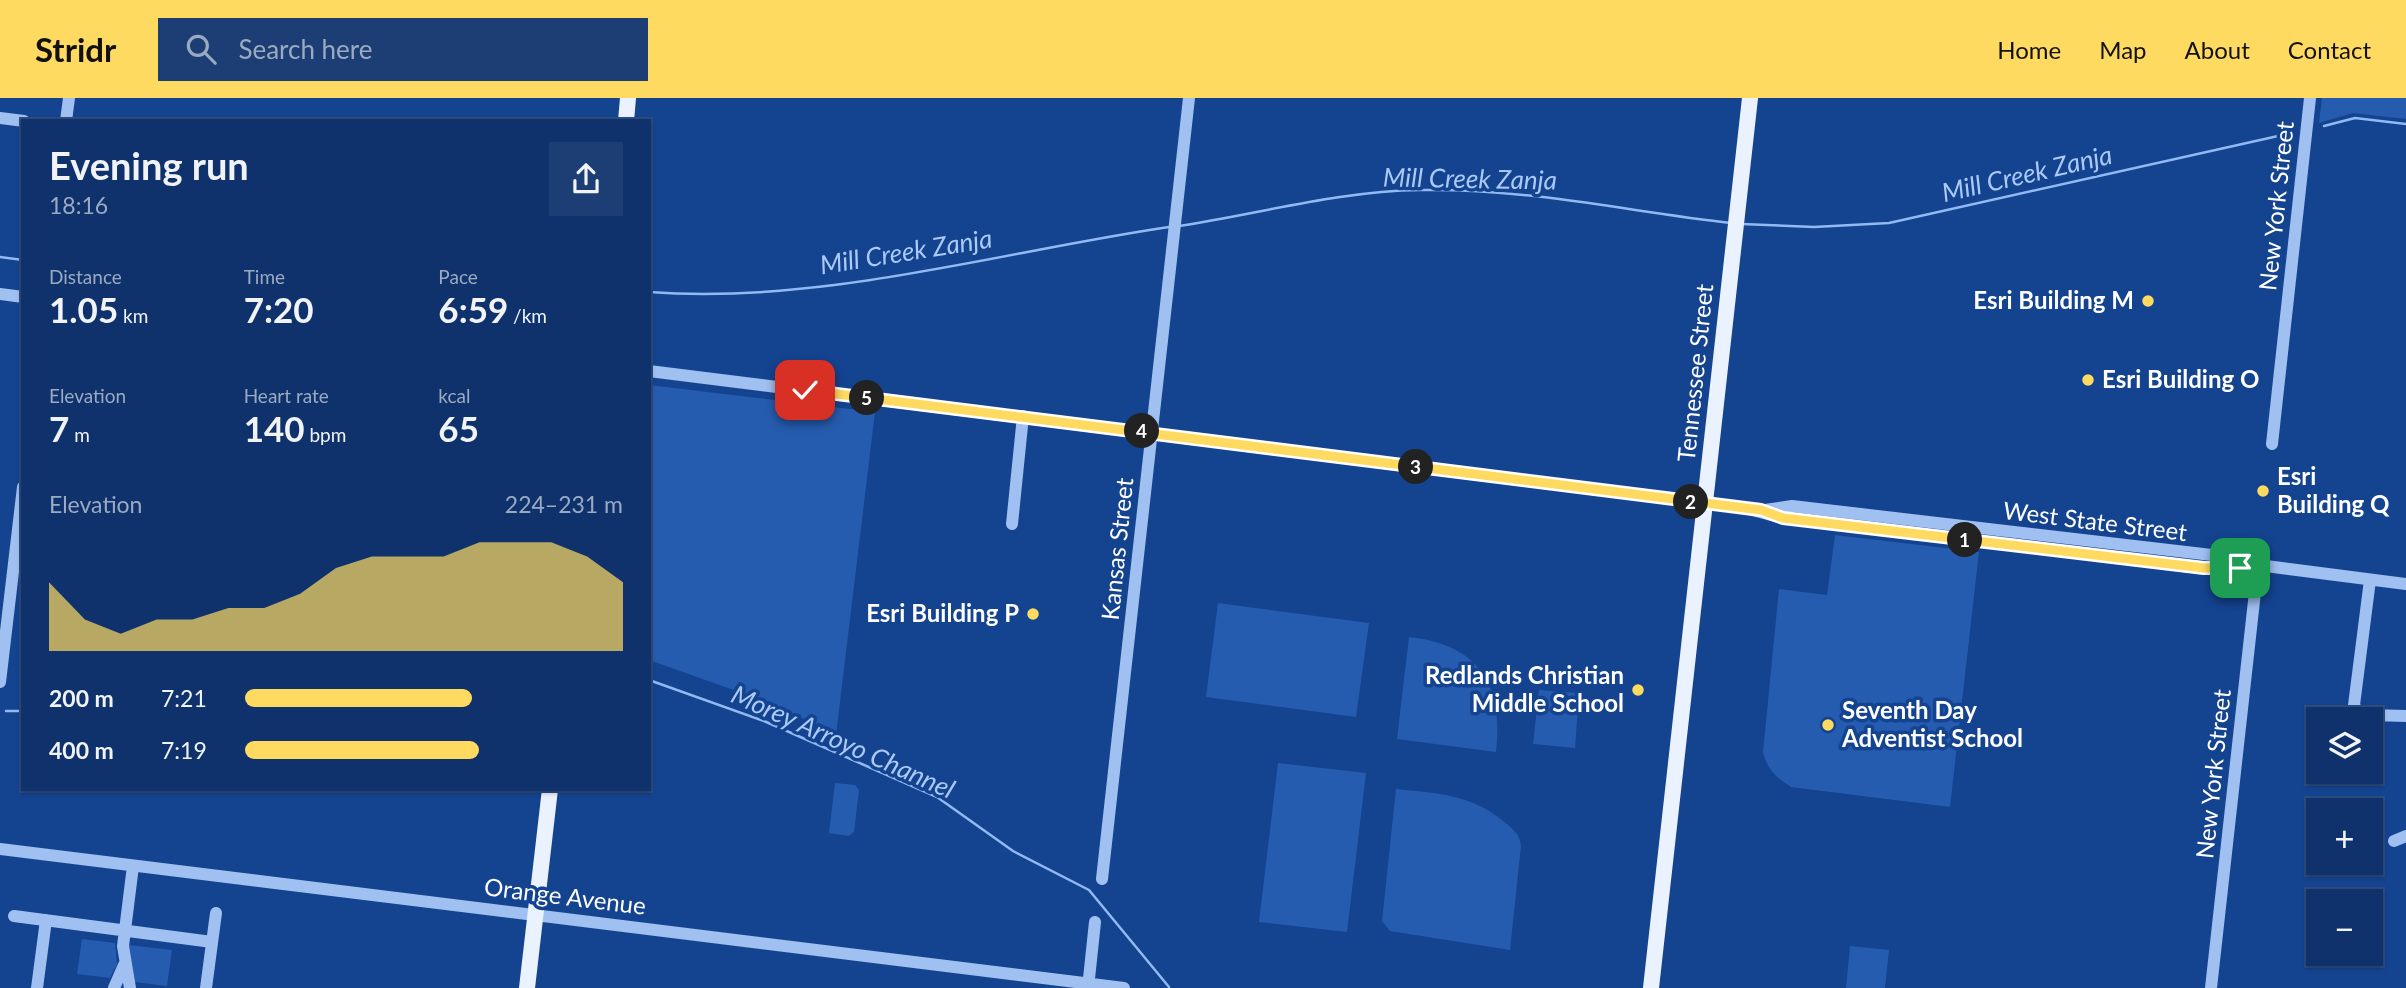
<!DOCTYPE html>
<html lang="en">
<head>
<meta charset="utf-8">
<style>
  :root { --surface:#0f326c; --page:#1d3e74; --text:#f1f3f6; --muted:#9baac2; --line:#2f4d7f; --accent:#ffda60 }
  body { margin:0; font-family:Lato,sans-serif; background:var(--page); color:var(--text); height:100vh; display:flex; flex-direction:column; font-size:26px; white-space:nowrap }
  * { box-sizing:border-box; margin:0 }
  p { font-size:23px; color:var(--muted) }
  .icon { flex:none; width:38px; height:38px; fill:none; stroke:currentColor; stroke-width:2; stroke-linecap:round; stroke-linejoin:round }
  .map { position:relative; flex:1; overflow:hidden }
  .side { position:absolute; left:21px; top:21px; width:630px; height:672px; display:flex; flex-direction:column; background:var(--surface); border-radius:0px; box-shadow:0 2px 5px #0004,0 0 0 2px var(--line) }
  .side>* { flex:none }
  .tools { position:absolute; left:2306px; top:609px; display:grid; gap:14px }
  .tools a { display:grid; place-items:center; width:77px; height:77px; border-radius:0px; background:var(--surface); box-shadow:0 2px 5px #0004,0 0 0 2px var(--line); font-size:35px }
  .pin { position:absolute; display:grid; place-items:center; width:60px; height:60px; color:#fff; margin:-30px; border-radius:14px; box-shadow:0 4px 10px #0006 }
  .km { position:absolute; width:35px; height:35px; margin:-18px; border-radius:50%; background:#222; color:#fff; font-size:19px; line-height:35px; text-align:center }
  .round { display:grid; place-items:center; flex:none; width:74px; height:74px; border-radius:0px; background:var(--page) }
  .headline { display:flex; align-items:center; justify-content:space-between; height:119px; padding:0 28px }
  h1 { font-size:38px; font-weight:700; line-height:52px }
  .stats { display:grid; grid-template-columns:repeat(3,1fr); gap:10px; height:119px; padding:7px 28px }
  .stats div { display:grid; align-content:center }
  .stats b { font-size:35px; font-weight:700 }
  .stats small { font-size:19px; font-weight:400 }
  .stats p { font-size:19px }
  .chart { height:196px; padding:14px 28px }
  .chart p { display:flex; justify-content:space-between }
  .chart svg { width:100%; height:126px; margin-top:7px; fill:var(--accent); opacity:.7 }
  ul { padding:0 28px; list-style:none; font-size:23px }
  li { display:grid; grid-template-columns:112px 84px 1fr; align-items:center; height:52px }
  li i { height:18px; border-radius:9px; background:var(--accent) }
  header { display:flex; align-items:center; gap:42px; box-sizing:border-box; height:98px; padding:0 35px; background:var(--accent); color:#111 }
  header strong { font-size:33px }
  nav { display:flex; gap:38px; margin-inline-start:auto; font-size:24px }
  .search { width:490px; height:63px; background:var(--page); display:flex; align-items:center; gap:18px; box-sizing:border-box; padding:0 24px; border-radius:0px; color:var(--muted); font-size:26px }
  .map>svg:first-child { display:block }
  .green { fill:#265caf }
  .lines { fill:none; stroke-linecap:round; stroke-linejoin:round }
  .stream { stroke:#91baf4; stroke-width:2.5 }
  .minor { stroke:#9fc0f1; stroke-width:12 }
  .major { stroke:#eaf1ff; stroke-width:16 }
  .route-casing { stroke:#fff; stroke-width:14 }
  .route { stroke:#ffda60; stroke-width:9 }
  .poi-dot { fill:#ffda60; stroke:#144390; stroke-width:2.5 }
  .labels { text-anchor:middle; stroke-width:7; stroke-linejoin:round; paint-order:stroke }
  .street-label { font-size:24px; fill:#fff; stroke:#144390 }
  .poi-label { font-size:24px; font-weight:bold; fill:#fff; stroke:#144390; text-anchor:end }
  .water-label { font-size:26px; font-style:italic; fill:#abcaf8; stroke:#144390 }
</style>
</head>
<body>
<header>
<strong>Stridr</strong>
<div class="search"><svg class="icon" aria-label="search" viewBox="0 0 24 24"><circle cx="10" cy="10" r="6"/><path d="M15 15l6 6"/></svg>Search here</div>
<nav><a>Home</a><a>Map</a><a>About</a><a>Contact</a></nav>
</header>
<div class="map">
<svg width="2406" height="890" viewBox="0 0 2406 890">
  <rect width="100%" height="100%" fill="#144390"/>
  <path class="green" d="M2322,0H2406V21L2353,15L2319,25Z
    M649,287L875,314L836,637L776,607L649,562Z
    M1835,437L1979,454L1950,709L1791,689C1777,680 1767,672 1763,654L1779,491L1827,497Z
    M1218,505L1369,525L1356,619L1206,599Z
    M1409,539C1478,546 1504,586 1496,654L1397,641Z
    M1539,592L1579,595L1575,650L1533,646Z
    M1278,665L1366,675L1347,834L1259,824Z
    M835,685L855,687L859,692L854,734L849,738L829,735Z
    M1396,691C1435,695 1469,696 1502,722C1511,729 1520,736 1521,748L1510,852L1390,833L1382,823Z
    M82,841L115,845L117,866L110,880L77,876Z
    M129,847L172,852L167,888L135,884Z
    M1850,848L1889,852L1885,890H1846Z"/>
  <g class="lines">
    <path class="stream" d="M2324,28L2355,20L2406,26
      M1741,126L1814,129L1889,125L2287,36
      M1179,128C1258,116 1339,93 1420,92C1525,90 1626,113 1731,125
      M0,159L23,162
      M649,194C822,207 999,154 1169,129
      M649,582L764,623L937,699L1013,753L1089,792L1169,889
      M6,613H23"/>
    <path class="minor" d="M0,20L24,23
      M66,23L69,0
      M0,196L23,199
      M649,273L1745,410L1783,420L2204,470L2258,467L2406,486
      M2272,346L2310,0
      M1765,412L1792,408L2246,461L2254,465
      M1012,426L1023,318
      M2370,482L2354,607L2357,613L2370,617L2406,618
      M0,584L23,389
      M2394,743L2406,738
      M0,751L1124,890
      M1102,781L1189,0
      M14,818L212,844
      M37,890L46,822
      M114,890L124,867
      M130,890L123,848L133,768
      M206,890L216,815
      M1088,890L1095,824
      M2211,890L2258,467"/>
    <path class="major" d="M626,23L628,0
      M527,890L550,691
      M1651,890L1750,0"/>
  </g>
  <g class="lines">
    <defs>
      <path id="route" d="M805,292L1761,412L1783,420L2204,470H2240"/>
    </defs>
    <use href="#route" class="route-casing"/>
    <use href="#route" class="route"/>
  </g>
  <g class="poi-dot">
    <circle cx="2148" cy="203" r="7"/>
    <circle cx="2088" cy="282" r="7"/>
    <circle cx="2263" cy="393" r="7"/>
    <circle cx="1033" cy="516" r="7"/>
    <circle cx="1638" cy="592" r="7"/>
    <circle cx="1828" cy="627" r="7"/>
  </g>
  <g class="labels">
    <g class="street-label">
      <text transform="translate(2277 108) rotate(-84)" y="8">New York Street</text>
      <text transform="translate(1696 275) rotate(-84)" y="8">Tennessee Street</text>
      <text transform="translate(2095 424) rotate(7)" y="8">West State Street</text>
      <text transform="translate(1118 451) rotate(-84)" y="8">Kansas Street</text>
      <text transform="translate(2214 676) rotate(-84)" y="8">New York Street</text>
      <text transform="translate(565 799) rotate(7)" y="8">Orange Avenue</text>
    </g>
    <g class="poi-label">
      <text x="2134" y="211">Esri Building M</text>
      <text x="2102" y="290" text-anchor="start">Esri Building O</text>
      <text x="2277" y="387" text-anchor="start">Esri<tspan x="2277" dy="28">Building Q</tspan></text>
      <text x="1019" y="524">Esri Building P</text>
      <text x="1624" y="586">Redlands Christian<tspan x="1624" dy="28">Middle School</tspan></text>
      <text x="1842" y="621" text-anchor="start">Seventh Day<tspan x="1842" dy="28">Adventist School</tspan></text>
    </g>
    <g class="water-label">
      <text transform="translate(2027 76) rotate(-13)" y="9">Mill Creek Zanja</text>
      <text transform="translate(1470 81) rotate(1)" y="9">Mill Creek Zanja</text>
      <text transform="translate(906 154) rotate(-9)" y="9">Mill Creek Zanja</text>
      <text transform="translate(843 644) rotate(24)" y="9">Morey Arroyo Channel</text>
    </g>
  </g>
</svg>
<div class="tools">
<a><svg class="icon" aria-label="layers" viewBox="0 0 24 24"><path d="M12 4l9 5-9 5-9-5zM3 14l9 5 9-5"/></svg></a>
<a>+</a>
<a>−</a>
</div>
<div class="pin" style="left:2240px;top:470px;background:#1e9e55"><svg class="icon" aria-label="arrive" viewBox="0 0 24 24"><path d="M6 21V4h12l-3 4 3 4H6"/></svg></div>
<div class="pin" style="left:805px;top:292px;background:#d93025"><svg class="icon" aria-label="check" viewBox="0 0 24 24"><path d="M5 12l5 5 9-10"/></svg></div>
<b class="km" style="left:1965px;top:442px">1</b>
<b class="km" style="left:1691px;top:404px">2</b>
<b class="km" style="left:1416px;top:369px">3</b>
<b class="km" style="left:1142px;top:333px">4</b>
<b class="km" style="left:867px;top:300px">5</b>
<section class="side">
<div class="headline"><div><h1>Evening run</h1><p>18:16</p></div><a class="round"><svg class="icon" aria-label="share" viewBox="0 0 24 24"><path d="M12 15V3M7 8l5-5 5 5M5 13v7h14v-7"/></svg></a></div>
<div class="stats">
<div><p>Distance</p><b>1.05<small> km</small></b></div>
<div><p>Time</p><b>7:20</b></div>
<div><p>Pace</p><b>6:59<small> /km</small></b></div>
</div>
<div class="stats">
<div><p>Elevation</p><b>7<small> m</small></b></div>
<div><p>Heart rate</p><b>140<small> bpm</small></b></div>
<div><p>kcal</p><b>65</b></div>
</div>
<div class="chart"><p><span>Elevation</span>224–231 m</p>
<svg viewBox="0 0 160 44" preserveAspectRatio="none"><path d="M0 44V20L10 33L20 38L30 33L40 33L50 29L60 29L70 24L80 15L90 11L100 11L110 11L120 6L130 6L140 6L150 11L160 20V44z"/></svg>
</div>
<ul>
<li><b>200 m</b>7:21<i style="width:60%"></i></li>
<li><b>400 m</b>7:19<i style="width:62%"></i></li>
</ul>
</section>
</div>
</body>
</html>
